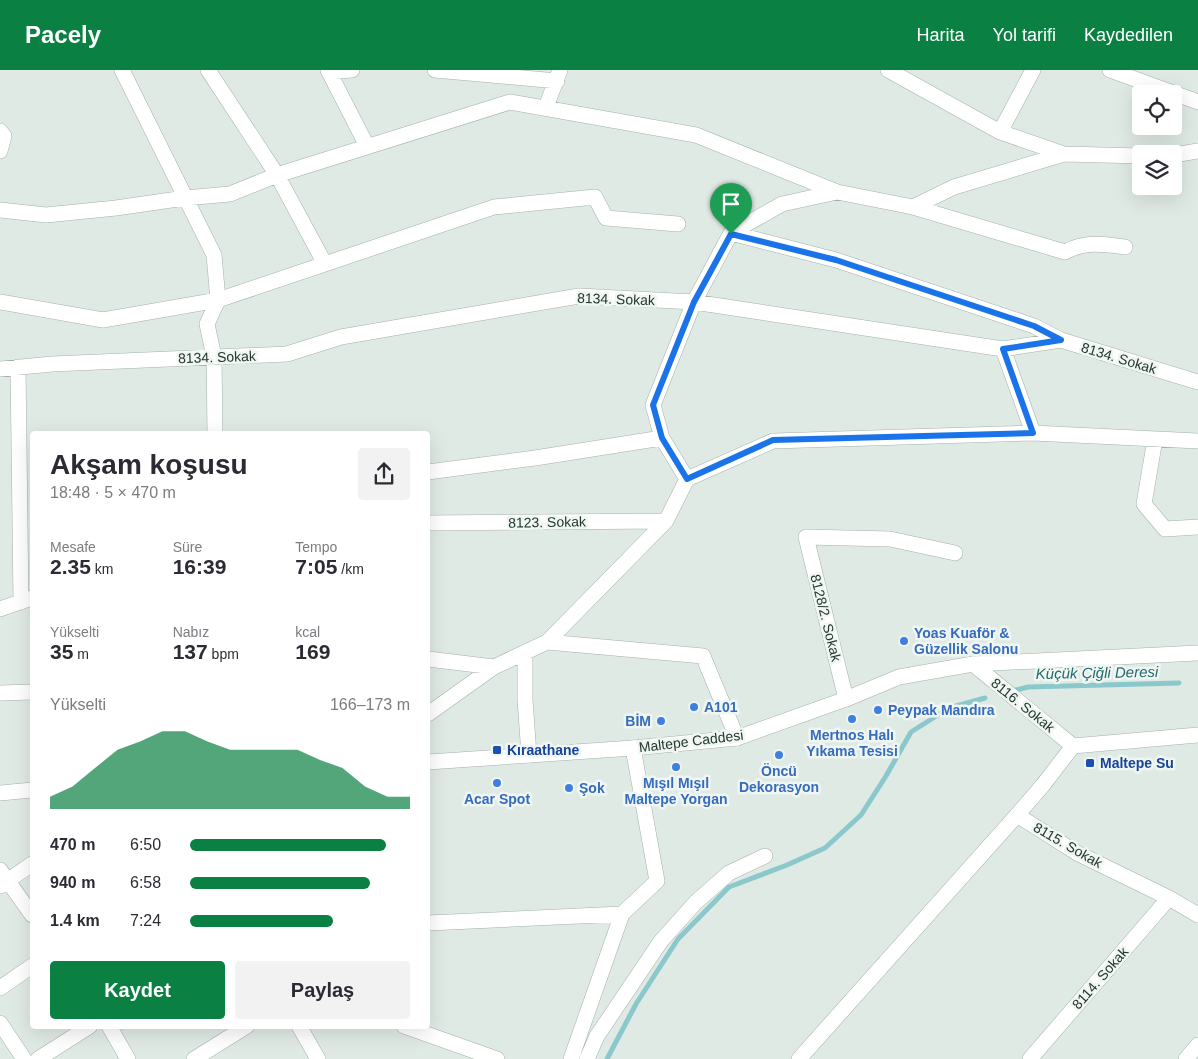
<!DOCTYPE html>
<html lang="tr">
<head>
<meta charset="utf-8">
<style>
  :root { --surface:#fff; --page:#f2f2f3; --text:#2b2b33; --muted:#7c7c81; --accent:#0b8043 }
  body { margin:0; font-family:Arial,sans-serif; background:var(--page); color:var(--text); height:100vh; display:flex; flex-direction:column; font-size:19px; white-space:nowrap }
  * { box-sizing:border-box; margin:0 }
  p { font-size:16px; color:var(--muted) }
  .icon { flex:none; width:28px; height:28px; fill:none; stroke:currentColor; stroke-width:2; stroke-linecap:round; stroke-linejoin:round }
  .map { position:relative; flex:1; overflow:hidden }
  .panel { position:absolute; left:30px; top:361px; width:400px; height:598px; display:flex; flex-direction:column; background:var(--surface); border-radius:5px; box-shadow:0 5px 20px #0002 }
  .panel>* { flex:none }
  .fabs { position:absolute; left:1132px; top:15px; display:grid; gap:10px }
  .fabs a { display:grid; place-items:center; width:50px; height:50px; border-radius:5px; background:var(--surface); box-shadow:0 5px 20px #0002; font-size:25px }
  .pin { position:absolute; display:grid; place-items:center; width:42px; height:42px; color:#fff; margin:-51px -21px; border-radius:50% 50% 50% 0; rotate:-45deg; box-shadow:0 0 5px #0007 }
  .pin .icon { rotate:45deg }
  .round { display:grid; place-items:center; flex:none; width:52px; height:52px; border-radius:5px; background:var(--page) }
  .overview { display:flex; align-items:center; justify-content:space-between; height:85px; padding:0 20px }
  h1 { font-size:28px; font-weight:600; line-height:38px }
  .figures { display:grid; grid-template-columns:repeat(3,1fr); gap:8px; height:85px; padding:5px 20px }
  .figures div { display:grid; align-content:center }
  .figures b { font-size:21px; font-weight:600 }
  .figures small { font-size:14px; font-weight:400 }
  .figures p { font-size:14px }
  .chart { height:140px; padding:10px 20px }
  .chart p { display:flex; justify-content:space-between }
  .chart svg { width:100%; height:90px; margin-top:5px; fill:var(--accent); opacity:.7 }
  .action { display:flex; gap:10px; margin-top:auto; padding:10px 20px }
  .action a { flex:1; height:58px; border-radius:5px; background:var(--accent); color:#fff; font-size:20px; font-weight:600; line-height:58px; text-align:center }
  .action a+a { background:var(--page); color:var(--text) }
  ul { padding:0 20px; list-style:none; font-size:16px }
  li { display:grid; grid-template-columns:80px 60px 1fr; align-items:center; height:38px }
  li i { height:12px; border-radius:6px; background:var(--accent) }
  header { display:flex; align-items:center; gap:30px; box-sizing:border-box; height:70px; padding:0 25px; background:var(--accent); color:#fff }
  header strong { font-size:24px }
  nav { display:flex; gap:28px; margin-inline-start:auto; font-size:18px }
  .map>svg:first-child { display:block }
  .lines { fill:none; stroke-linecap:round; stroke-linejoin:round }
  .stream { stroke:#8bc8cb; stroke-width:5 }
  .minor-casing { stroke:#a3b1aa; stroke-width:16 }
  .tertiary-casing { stroke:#a3b1aa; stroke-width:16 }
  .minor { stroke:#fff; stroke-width:15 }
  .tertiary { stroke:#fff; stroke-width:15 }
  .route-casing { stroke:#fff; stroke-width:10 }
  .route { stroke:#1a73e8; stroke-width:6 }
  .shop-dot { fill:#3f7fe0; stroke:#f0f6f2; stroke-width:2 }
  .transit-dot { fill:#1a4fb4; stroke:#f0f6f2; stroke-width:2 }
  .labels { text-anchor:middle; stroke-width:5; stroke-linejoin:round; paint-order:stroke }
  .street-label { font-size:14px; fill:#223830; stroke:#f0f6f2 }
  .shop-label { font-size:14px; font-weight:bold; fill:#366cbe; stroke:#f0f6f2; text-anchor:start }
  .transit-label { font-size:14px; font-weight:bold; fill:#164399; stroke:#f0f6f2; text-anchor:start }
  .water-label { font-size:15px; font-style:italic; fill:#216b6f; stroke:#f0f6f2 }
</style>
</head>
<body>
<header>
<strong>Pacely</strong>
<nav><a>Harita</a><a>Yol tarifi</a><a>Kaydedilen</a></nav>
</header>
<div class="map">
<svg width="1198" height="989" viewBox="0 0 1198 989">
  <rect width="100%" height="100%" fill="#e0eae4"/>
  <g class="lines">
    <path class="stream" d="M1016,620L1028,617L1179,613
      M607,989L636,934L678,869L729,817L787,795L825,778L861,745L886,706L911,662L949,638L985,628"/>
    <defs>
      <path id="minor" d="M122,0L214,185L218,230L207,254L214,287L215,364
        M208,0L277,105L325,194
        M328,0L367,76
        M435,0L557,11
        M888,0L1000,62L1064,84L1141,86
        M1110,0L1198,32
        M329,2L352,0
        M546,37L560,0
        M0,61L4,66L0,81
        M1000,62L1033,0
        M1174,85L1198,81
        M913,137L1065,182C1085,171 1103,174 1125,177
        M0,140L46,145L116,138L185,128L230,124L277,105L510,32L696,65L837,122
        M731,163L836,190L1034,256L1061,270
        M0,232L103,250L218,230L494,137L595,127L606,148L678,154
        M1003,279L1033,363
        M18,297L21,532
        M0,299L52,294L287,284L341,267L579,226L694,232L1003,279L1061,270L1198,312
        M1155,369L1144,434L1165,459L1198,457
        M428,402L535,388L662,368
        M687,409L773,371L1033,363L1198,371
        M428,453L666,451
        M0,539L32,528
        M547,572L703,586L737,668
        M525,583V630L529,685
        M428,589L494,597
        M973,594L1198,583
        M0,623L32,622
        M846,629L806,467L890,469L955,483
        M428,644L494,597L547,572L666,451L687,409L662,368L653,335L694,232L731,163L782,134L837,122L913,137L954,117L1064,84
        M1073,676L1198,665
        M0,800L32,845
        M0,816L32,794
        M428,853L622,844L657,811L633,678
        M0,918L32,896
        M0,953L24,989
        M109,956L128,989
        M299,956L318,989
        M38,989L90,956
        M194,989L247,956
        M571,989L622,844
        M587,989L597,966L661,871L696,832L729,803L765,786
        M799,989L1017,745
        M1030,989L1169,828"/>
      <path id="tertiary" d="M428,692L633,678L737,668L846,629L899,607L973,594L1073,676L1043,715L1017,745L1077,783L1169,828L1198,845
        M0,723L32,720
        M404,956L497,989
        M1186,989L1198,975"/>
    </defs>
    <use href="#minor" class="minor-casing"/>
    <use href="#tertiary" class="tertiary-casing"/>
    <use href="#minor" class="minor"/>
    <use href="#tertiary" class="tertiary"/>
  </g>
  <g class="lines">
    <defs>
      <path id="route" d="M731,164L836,190L1034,256L1061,270L1003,279L1033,363L773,370L687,409L662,368L653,335L694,232Z"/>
    </defs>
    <use href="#route" class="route-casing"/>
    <use href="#route" class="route"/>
  </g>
  <g class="shop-dot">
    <circle cx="904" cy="571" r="5"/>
    <circle cx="694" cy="637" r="5"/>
    <circle cx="878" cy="640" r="5"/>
    <circle cx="852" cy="649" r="5"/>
    <circle cx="661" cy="651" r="5"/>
    <circle cx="779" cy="685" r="5"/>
    <circle cx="676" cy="697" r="5"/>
    <circle cx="497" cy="713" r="5"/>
    <circle cx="569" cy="718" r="5"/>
  </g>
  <g class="transit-dot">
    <rect x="492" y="675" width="10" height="10" rx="2.5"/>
    <rect x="1085" y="688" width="10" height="10" rx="2.5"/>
  </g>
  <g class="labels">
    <g class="street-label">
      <text transform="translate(616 229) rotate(2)" y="5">8134. Sokak</text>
      <text transform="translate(217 287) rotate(-2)" y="5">8134. Sokak</text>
      <text transform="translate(1119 288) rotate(17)" y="5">8134. Sokak</text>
      <text transform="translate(547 452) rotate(-1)" y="5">8123. Sokak</text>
      <text transform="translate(826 548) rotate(76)" y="5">8128/2. Sokak</text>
      <text transform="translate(1023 635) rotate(39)" y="5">8116. Sokak</text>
      <text transform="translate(691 671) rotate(-7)" y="5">Maltepe Caddesi</text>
      <text transform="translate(1068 775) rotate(30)" y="5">8115. Sokak</text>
      <text transform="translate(1100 908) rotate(-49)" y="5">8114. Sokak</text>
    </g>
    <g class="shop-label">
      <text x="914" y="568">Yoas Kuaför &amp;<tspan x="914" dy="16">Güzellik Salonu</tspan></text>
      <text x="704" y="642">A101</text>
      <text x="888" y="645">Peypak Mandıra</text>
      <text x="651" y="656" text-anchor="end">BİM</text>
      <text x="852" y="670" text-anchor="middle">Mertnos Halı<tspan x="852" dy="16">Yıkama Tesisi</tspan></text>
      <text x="779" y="706" text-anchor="middle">Öncü<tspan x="779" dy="16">Dekorasyon</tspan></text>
      <text x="676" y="718" text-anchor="middle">Mışıl Mışıl<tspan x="676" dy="16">Maltepe Yorgan</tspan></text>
      <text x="579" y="723">Şok</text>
      <text x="497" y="734" text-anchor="middle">Acar Spot</text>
    </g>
    <g class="transit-label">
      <text x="507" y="685">Kıraathane</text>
      <text x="1100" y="698">Maltepe Su</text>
    </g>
    <g class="water-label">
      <text transform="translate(1097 603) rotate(-1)" y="5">Küçük Çiğli Deresi</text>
    </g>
  </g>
</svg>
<div class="fabs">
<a><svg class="icon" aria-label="locate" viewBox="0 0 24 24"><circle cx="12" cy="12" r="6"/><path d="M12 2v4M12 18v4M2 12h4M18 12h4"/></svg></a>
<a><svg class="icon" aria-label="layers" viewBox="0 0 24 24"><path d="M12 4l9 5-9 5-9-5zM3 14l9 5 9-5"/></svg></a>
</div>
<div class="pin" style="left:731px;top:164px;background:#1e9e55"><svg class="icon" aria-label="arrive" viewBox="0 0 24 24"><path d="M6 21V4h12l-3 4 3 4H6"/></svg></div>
<section class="panel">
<div class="overview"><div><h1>Akşam koşusu</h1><p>18:48 · 5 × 470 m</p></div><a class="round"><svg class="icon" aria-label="share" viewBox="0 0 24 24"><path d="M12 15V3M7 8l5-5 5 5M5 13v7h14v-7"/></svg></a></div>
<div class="figures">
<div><p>Mesafe</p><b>2.35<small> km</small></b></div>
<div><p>Süre</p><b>16:39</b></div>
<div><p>Tempo</p><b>7:05<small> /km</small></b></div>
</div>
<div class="figures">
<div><p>Yükselti</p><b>35<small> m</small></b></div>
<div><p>Nabız</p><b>137<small> bpm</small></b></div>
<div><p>kcal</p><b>169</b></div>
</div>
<div class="chart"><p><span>Yükselti</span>166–173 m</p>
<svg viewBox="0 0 160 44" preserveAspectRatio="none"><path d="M0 44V38L10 33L20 24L30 15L40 11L50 6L60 6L70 11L80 15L90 15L100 15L110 15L120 20L130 24L140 33L150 38L160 38V44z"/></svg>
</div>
<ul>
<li><b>470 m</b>6:50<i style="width:89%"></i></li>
<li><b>940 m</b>6:58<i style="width:82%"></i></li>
<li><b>1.4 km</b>7:24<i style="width:65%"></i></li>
</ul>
<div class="action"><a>Kaydet</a><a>Paylaş</a></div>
</section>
</div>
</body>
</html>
